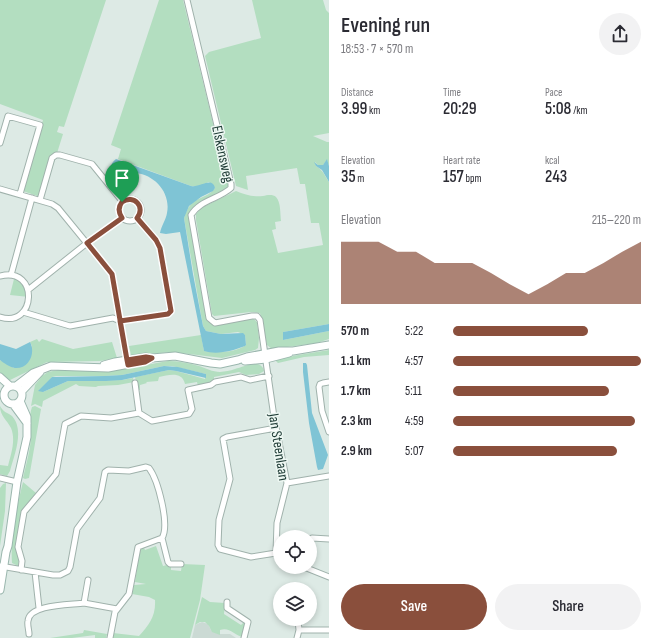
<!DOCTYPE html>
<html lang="en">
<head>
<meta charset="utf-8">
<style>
  :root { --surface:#fff; --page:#f2f2f3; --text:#2b2b33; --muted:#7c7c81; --accent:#8a4f3c }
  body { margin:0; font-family:"Sofia Sans Condensed",sans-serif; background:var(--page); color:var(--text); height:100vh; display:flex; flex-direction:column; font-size:15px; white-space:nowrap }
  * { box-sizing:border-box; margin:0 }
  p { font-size:13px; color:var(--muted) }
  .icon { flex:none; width:22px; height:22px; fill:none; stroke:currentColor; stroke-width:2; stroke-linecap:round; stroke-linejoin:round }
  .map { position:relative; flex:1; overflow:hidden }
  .side { display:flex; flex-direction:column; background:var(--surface); width:324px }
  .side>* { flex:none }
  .tools { position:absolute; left:273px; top:530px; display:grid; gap:8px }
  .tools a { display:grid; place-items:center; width:44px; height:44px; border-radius:50%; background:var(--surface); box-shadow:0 2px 6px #0003; font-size:20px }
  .pin { position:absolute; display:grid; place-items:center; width:34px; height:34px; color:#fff; margin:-41px -17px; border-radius:50% 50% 50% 0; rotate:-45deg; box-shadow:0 0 4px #0007 }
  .pin .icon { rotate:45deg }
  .round { display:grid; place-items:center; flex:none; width:42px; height:42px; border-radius:21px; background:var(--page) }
  .head { display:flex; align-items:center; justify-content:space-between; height:68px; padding:0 12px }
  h1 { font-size:22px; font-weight:600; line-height:30px }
  .metrics { display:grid; grid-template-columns:repeat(3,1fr); gap:6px; height:68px; padding:4px 12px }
  .metrics div { display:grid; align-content:center }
  .metrics b { font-size:17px; font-weight:600 }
  .metrics small { font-size:11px; font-weight:400 }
  .metrics p { font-size:11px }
  .chart { height:112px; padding:8px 12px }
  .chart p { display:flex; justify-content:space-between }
  .chart svg { width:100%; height:72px; margin-top:4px; fill:var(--accent); opacity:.7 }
  .button { display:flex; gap:8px; margin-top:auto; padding:8px 12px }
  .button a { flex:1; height:46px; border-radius:24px; background:var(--accent); color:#fff; font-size:16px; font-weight:600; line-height:46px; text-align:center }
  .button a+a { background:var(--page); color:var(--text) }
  ul { padding:0 12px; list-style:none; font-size:13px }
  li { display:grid; grid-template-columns:64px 48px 1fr; align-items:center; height:30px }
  li i { height:10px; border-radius:5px; background:var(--accent) }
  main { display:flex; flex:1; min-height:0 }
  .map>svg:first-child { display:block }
  .built { fill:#cbdad4 }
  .green { fill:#b3dec0 }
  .water { fill:#7fc4d5 }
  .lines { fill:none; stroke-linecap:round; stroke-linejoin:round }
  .street-casing { stroke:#a0b2ac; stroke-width:7 }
  .secondary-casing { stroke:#9bb7ae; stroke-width:9 }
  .street { stroke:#fff; stroke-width:5 }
  .secondary { stroke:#fff; stroke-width:7 }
  .route-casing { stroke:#fff; stroke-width:8 }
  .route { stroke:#8a4f3c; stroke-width:5 }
  .labels { text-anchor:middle; stroke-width:3; stroke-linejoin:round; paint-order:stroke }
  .street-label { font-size:15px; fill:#1d3a34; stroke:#edf7f2 }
</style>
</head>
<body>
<main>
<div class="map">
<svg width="329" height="638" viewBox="0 0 329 638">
  <rect width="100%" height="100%" fill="#ddeae5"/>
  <path class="built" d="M202,622L208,624L211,630L218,634H230L236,638H192L195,625Z"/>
  <path class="green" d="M0,0H106L64,127L59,126L57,132L63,134L43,198L23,191L43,120L0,104Z
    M159,0H183L221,156L231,186L195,206L190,211L189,217L204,304L213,324L253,318L257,322L259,338L258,348L255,350L222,358L173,352L131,355L129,346L201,335L204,351C217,353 235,353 246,345L245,335L238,332L221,334L206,331L203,326L200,309L184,218C191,194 204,202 215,188L209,182L199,186H191L118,159L121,149L111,145Z
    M252,0H323L326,10L329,13V133L313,136L327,142H329V166L327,160L323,165H318L315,162L316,166C324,171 324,175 329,182V324L283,332V340L329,331V339L317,343L272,349L267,345L260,313L251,312L214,316L212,314L196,220V214L201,208L236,191C245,195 253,197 263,196C267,195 273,194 276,197C281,202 280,214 281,221L275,222L276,229L272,230L278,253L323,245L319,223H311L305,184H300L297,168L246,176L248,190L236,186L205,56L209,52L261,38Z
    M16,276L22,280L29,297L10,295L14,279Z
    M37,339L39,342L42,339L73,349L112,342L117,358L100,361L47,362L8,381L0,375V360L14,368L32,346L30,342Z
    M329,350V355L304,357L278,363L275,360L298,355Z
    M168,361C178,361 189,363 199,366C205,368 213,372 220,372C225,371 230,371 235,369C244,367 261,358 264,371L259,374L246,375L239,372L214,377V380L210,383L198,386L197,382L185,384C182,371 169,375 159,377L158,381L146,382L147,383L140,385V390H138L135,377L169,370L176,371L205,379L206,374L172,366H164L122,375L105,376H56L52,377L43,392L68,381L122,380L133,378L134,382L118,385L98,386L96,387L79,386L76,384L43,401L42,407L35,404L31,406L35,385L42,376L48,372L58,370H112V371Z
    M0,406C4,413 7,412 12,416C25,430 14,456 10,471L7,476L0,474V465L8,466C11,454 16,440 11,428C7,420 0,416 0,406Z
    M35,406L41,409L29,478L25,479L23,478C26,465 30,451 31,438C31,426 28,419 32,407Z
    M23,482L36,493L21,513L16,547L19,560L18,566L12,563C10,537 17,506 23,482Z
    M6,483L5,511L0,546V488L3,484Z
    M143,546L145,550L156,546L163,566L167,565L171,566V570L181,571L182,564L205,565L200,600L190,638H113V633L139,636C149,625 156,616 155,600L149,597L132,594L134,585L146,584L135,582L137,568H136L140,547Z
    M202,597L210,602L225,603L224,614L241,625L244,622L245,625L242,637C234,635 230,627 220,630V635L212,632L209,626L205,622H200L195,625Z
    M84,630L107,634L106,638H95V635L72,638H50L83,633Z"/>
  <path class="water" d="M116,159L191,186C200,188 212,176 215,188L213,191L201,197L189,206L184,218L193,274L203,326L206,331L221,334L243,333L245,335L246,345L245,346C232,351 217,355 204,351L180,232L166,234L160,233C161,226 166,220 167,213C171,193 155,175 136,173C128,172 119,175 111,171C110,166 112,162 116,159Z
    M327,159L329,166V182L322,170L316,166L314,162L318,165H323Z
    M329,324V331L283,340V332Z
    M30,342C36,353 29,369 15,368C9,367 4,363 0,360V344L16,349Z
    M303,363H306L307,365L312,413L328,455L323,469L318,470L317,467L309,423L303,372Z
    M164,366L178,367L206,374V378L176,371L169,370L122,380L106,381H68L43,392L38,391L52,377L105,376L122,375Z"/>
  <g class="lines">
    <defs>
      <path id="street" d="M187,0L231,184V188C219,199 200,200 191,215L209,318L215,323L252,316H257L260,320L274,417L287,483L277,523L276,553L280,557
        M0,143L8,116L40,125L20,194
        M0,189L52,204L58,208L112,274L127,363
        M119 210a11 11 0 1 1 22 0a11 11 0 1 1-22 0Z
        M40,200L52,158L56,155H60L92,164L122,201
        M11,275L32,198
        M0,276C40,266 36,329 0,317
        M28,290L87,243L122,218
        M23,312L70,326L113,318L120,321L167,314L171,311L170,307L160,248L156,240L137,218
        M329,382L323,383L320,384L319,387L322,411L329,432
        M135,383L139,413L152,421L189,414L192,409L188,390L211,385L215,382L241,377L250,380L269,376
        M0,478L17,482
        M287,483L329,476
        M162,538L168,562L170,564H181
        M310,540L312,538L329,539
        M276,553L251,557L220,549L218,545L219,520L230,479L223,439L227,437L276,428
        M0,566L53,575H60L68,571L70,567L77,529L100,498L105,472L108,470L129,471L146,467L149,468C158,480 170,525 162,538L138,547L129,594L115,612L110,638
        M304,567L329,577
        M21,570L22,561L18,547L24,512L56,474L65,424L81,416L111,418L139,413
        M35,572L39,608
        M227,602V608L248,622L244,638
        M84,603L117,609
        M298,620L299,630
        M29,634C29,630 27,625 28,621C29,604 70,605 84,603L88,580
        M297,638L299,630H329"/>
      <path id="secondary" d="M245,361L266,359L289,353
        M104,365L115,362L146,357
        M0,377L10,386
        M4 395a9 9 0 1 1 18 0a9 9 0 1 1-18 0Z
        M16,386L33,373L51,366L108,368L145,361L152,358L175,356L211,363L220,364L238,360L247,357L279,351H293L329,345
        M22,391L40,372
        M13,404L27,423
        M0,590L6,552L8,546L17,482L27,437V417L20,401"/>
    </defs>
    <use href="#street" class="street-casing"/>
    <use href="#secondary" class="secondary-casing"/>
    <use href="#street" class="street"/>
    <use href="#secondary" class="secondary"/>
  </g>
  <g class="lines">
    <defs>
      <path id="route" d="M122,202C118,207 118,212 122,218L87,243L112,274L127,360L146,357L152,358L145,362L128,365L127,360L120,321L168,314L171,311L160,248L156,240L137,218C146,207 134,194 122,202"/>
    </defs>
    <use href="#route" class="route-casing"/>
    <use href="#route" class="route"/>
  </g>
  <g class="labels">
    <g class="street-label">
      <text transform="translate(223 154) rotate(78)" y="5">Elskensweg</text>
      <text transform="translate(279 447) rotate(81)" y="5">Jan Steenlaan</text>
    </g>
  </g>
</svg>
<div class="tools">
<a><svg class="icon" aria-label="locate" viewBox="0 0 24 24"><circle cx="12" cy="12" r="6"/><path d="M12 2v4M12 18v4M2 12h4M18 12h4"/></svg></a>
<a><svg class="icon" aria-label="layers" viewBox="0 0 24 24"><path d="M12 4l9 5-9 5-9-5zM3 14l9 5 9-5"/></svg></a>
</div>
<div class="pin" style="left:122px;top:202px;background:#1e9e55"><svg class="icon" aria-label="arrive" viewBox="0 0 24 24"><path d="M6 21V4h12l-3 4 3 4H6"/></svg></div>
</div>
<section class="side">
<div class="head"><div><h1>Evening run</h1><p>18:53 · 7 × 570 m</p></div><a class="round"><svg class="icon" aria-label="share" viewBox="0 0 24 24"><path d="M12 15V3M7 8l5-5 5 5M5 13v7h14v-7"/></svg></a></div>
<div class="metrics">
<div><p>Distance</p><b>3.99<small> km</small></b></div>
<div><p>Time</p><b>20:29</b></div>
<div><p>Pace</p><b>5:08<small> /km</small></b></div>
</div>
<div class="metrics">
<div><p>Elevation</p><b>35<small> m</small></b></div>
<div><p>Heart rate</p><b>157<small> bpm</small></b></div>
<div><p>kcal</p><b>243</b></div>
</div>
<div class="chart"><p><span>Elevation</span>215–220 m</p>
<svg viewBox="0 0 160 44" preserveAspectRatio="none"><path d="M0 44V6L10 6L20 6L30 12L40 12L50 19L60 19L70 19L80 25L90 32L100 38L110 32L120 25L130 25L140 19L150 12L160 6V44z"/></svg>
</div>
<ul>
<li><b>570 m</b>5:22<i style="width:72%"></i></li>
<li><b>1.1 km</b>4:57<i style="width:100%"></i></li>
<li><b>1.7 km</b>5:11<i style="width:83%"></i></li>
<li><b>2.3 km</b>4:59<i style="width:97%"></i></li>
<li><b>2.9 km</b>5:07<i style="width:87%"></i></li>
</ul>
<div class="button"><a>Save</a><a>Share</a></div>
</section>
</main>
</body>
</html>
